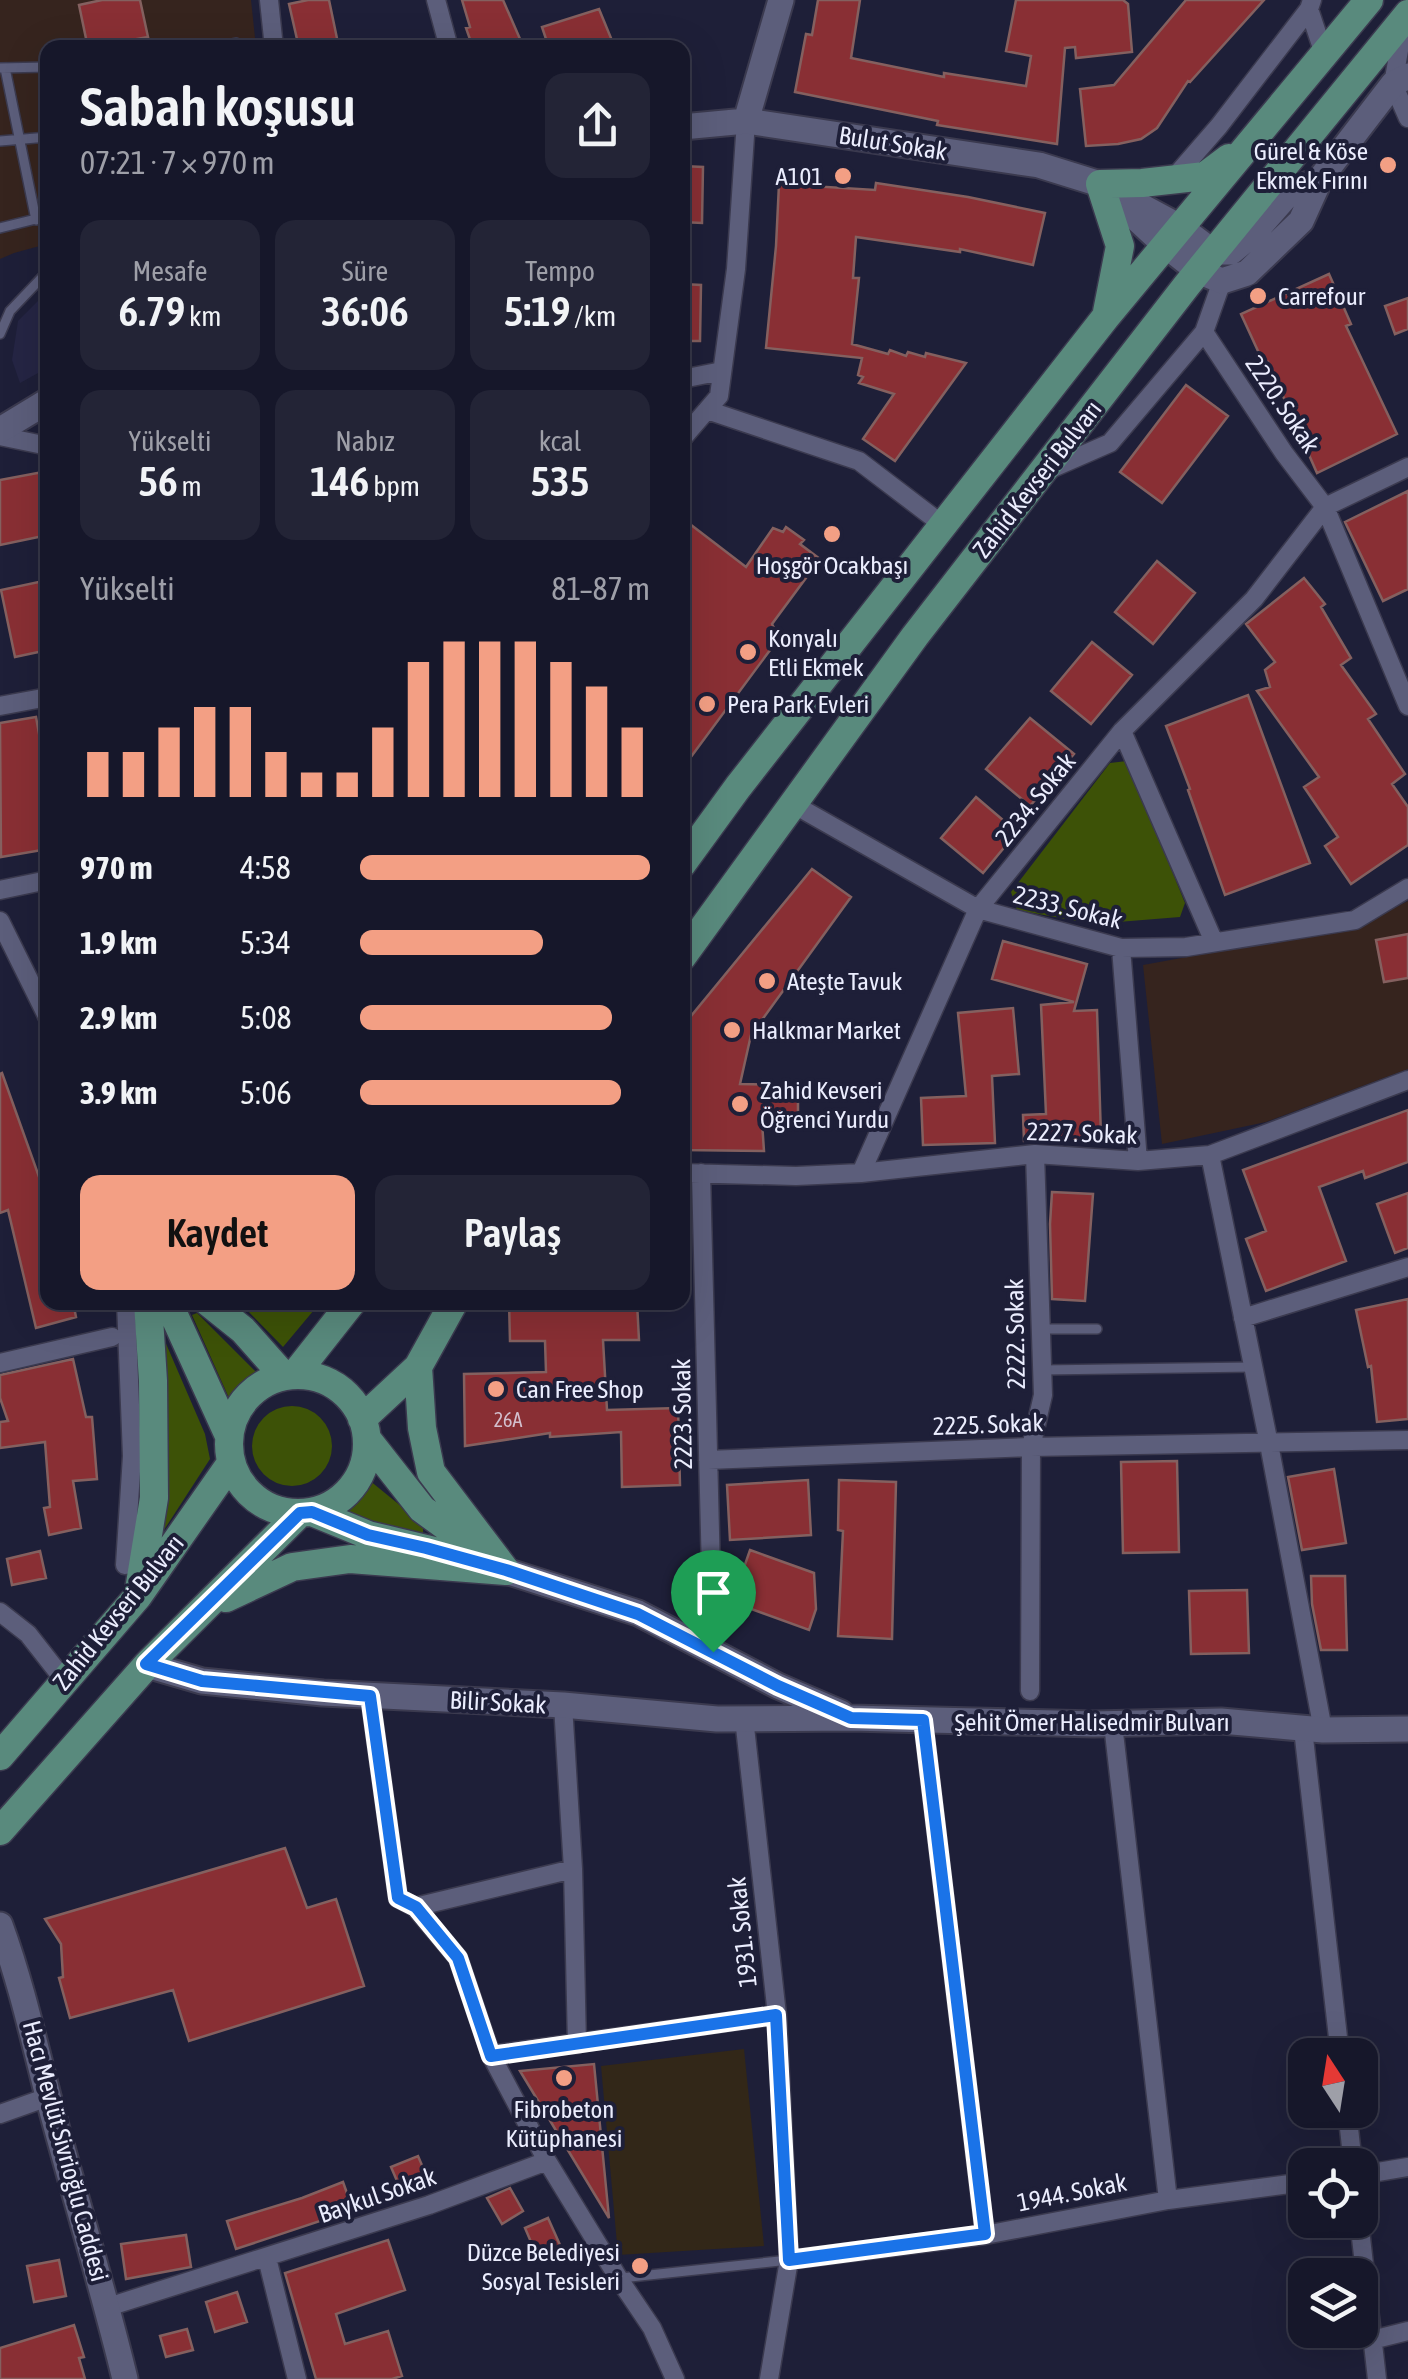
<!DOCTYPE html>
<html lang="tr">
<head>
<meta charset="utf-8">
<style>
  :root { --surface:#16172a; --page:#232436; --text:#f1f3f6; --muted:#9e9fa8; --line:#353647; --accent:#f39f84 }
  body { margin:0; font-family:"Asap Condensed",sans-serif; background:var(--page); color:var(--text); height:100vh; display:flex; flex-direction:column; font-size:38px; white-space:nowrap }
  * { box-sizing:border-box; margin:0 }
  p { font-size:32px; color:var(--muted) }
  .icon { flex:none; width:55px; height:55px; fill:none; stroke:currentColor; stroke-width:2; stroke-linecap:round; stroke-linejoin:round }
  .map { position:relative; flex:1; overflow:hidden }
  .details { position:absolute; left:40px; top:40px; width:650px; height:1270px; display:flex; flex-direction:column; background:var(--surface); border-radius:20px; box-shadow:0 10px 40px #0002,0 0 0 2px var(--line) }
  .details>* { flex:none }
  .needle { width:65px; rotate:348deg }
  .tools { position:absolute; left:1288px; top:2038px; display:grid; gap:20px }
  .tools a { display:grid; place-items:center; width:90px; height:90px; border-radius:20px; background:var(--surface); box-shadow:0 10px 40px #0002,0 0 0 2px var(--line); font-size:50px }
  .pin { position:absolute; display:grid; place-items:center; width:85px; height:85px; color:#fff; margin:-102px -42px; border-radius:50% 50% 50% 0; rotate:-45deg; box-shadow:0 0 10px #0007 }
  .pin .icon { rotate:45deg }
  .round { display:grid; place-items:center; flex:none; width:105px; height:105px; border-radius:20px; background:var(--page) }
  .overview { display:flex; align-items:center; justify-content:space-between; height:170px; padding:0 40px }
  h1 { font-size:55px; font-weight:600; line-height:75px }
  .figures { display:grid; grid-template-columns:repeat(3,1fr); gap:15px; height:170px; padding:10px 40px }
  .figures div { display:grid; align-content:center; border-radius:20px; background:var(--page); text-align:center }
  .figures b { font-size:42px; font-weight:600 }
  .figures small { font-size:28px; font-weight:400 }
  .figures p { font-size:28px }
  .chart { height:280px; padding:20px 40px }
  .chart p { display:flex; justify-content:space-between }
  .chart svg { width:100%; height:180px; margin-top:10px; stroke:var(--accent); stroke-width:6 }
  .primary-button { display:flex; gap:20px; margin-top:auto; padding:20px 40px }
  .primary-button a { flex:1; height:115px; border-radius:20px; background:var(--accent); color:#111; font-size:40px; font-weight:600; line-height:115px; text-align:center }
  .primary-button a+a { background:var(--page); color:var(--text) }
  ul { padding:0 40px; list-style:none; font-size:32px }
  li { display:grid; grid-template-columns:160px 120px 1fr; align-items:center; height:75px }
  li i { height:25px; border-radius:12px; background:var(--accent) }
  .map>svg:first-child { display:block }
  .commercial { fill:#322718 }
  .built { fill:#252544 }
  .education { fill:#36241e }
  .green { fill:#3d5207 }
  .building { fill:#892f34; stroke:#84605f; stroke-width:2.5 }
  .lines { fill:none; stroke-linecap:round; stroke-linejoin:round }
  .lane-casing { stroke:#3b3a4f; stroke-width:12 }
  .street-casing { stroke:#3b3a4f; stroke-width:21 }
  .secondary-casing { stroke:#3b3a4f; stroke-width:29 }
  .primary-casing { stroke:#3b3a4f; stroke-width:31 }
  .lane { stroke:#5c5e7b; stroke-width:9 }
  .street { stroke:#5c5e7b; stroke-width:18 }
  .secondary { stroke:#5c5e7b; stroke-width:25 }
  .primary { stroke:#598a7d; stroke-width:28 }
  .route-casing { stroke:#fff; stroke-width:20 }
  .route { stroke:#1a73e8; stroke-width:12 }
  .poi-dot { fill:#f39f84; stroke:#1e1f38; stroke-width:4 }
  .labels { text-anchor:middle; stroke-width:8; stroke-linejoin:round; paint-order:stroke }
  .number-label { font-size:20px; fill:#d2becc }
  .street-label { font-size:25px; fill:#ebedfe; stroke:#1e1f38 }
  .poi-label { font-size:25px; fill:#ebedfe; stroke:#1e1f38; text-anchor:start }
</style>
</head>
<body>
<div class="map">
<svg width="1408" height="2379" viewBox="0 0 1408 2379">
  <rect width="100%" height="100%" fill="#1e1f38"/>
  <path class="commercial" d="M744,2049L764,2246L618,2255L601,2066Z"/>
  <path class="built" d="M47,292V368L20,383L12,360L18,321Z"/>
  <path class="education" d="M0,0H251L256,47L48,48L47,244L14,253L0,259Z
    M1408,901V1069L1266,1122L1162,1144L1143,965L1357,926Z"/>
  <path class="green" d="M1127,761L1185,903L1180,917L1093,924L1017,910L1011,892L1110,763Z
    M241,1304L285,1308L319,1304L283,1347Z
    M197,1313L257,1373L229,1398L192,1315Z
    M161,1332L205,1434L210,1459L164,1530Z
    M252 1446a40 40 0 1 1 80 0a40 40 0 1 1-80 0Z
    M369,1480L423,1524V1534L418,1537L345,1511Z"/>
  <path class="building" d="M102,0H140L148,37L88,48L79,5Z
    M308,0H329L339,48H299L289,4Z
    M462,0H503L520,39L486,48H473L466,28L470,27Z
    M818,0H860L851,58L944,77V73L1026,86L1031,56L1006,51L1016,0H1123L1128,4L1132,52L1076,58L1075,47L1065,48L1057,144L937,125L938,121L795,92L806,34L812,35Z
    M1186,0H1264L1190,82L1188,81L1157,128L1141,139L1118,144L1086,146L1080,89L1114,85Z
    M599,9L613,43L599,48H549L542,27Z
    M682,166L703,167L702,223L682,222Z
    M876,183L968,197L1045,213L1033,265L960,249V252L856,237L853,278H859L852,344L888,354L890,350L906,356L908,352L925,357L926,353L966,363L895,461L863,439L894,394L859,383L863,377L858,375L862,358L766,348L776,246L779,184L875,190Z
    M1329,274L1351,324L1346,326L1397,434L1317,473L1268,362L1264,364L1241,314Z
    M682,284L701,285L700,341H682Z
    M1408,298V329L1395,334L1385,306Z
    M1186,385L1228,416L1162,503L1120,472Z
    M48,471V535L0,545V480Z
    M1408,491V589L1383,601L1345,522Z
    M682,518L746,567L773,528L783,532L786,527L804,540L800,544L820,559L772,624L779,638L682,769Z
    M1157,561L1195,593L1153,644L1115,612Z
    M1304,578L1325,604L1321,607L1351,658L1341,665L1376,714L1368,719L1405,774L1392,784L1408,807V845L1351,884L1325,846L1338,837L1304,787L1319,777L1257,691L1270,687L1265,670L1275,662L1246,624Z
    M48,580V650L15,657L1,590Z
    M1092,642L1132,675L1091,724L1051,691Z
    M1248,695L1310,863L1225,895L1188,790L1190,789L1166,726Z
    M36,717L48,783V849L1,857L0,723Z
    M1030,718L1074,754L1030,806L986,769Z
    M976,797L1017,832L983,873L941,838Z
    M812,869L851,897L751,1035L740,1084L798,1085V1124L762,1122L764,1151L682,1150V1027Z
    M1408,934V978L1384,982L1376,940Z
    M1003,941L1087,964L1074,1011L1097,1010L1101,1137L1024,1141L1023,1115L1046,1114L1041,1005L1074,1002L992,979Z
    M1013,1008L1019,1074L992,1076L995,1143L923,1145L921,1098L966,1096L958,1013Z
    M2,1073L48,1202V1302H73L76,1317L36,1328L8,1210L0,1213V1074Z
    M1408,1110V1162L1365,1178L1363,1171L1319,1187L1346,1261L1266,1291L1246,1239L1266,1231L1243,1170Z
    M1052,1192L1093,1194L1085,1301L1052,1299L1050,1224Z
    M1408,1193V1248L1395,1253L1377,1204Z
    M1408,1299V1419L1377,1422L1371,1366L1368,1367L1356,1310Z
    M509,1302H637L639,1340H603L607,1410L678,1408L680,1485L622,1487L621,1432L550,1437V1433L465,1446L464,1374L546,1372L545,1341H510Z
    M73,1359L86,1417H92L97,1479L73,1481L81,1528L49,1535L44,1508L50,1507L45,1442L0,1448V1422L8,1421L0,1398V1375Z
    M1177,1461L1179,1552L1123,1553L1121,1462Z
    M1334,1469L1346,1543L1302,1550L1288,1477Z
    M808,1480L811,1535L730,1540L727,1485Z
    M839,1480L896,1482L892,1639L838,1636L843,1531L838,1530Z
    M750,1550L814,1573L816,1609L809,1630L732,1602Z
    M40,1551L46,1578L12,1585L7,1559Z
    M1311,1576H1345L1347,1650H1321L1312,1604Z
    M1247,1590L1249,1653L1191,1654L1189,1591Z
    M285,1848L307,1908L336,1899L364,1986L189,2041L173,1990L70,2018L59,1978L63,1977L61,1944L45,1919Z
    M594,2064L609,2218L520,2071Z
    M418,2156L430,2184L403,2195L391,2167Z
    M343,2182L353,2210L236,2249L227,2221L302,2198Z
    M510,2188L523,2211L502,2224L487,2198Z
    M548,2218L560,2245L537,2256L525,2228Z
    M186,2235L191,2267L126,2279L121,2244Z
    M388,2240L405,2290L336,2314L345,2344L388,2331L402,2376L392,2379H316L285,2273Z
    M59,2260L66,2296L34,2302L27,2266Z
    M237,2292L247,2322L215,2332L206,2302Z
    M74,2325L84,2357L79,2358L85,2379H0V2348Z
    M187,2329L193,2350L166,2357L160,2336Z"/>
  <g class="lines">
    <defs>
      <path id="lane" d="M212,48L236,43V48
        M0,68L48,67
        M5,68L36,220
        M0,141L48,137
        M0,228L48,216
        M0,334L10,311L48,271
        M1041,1329H1097
        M1042,1370L1253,1367
        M621,2278L789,2260"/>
      <path id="street" d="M269,0L274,48
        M436,0L449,48
        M1309,9L1324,54
        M1403,28L1393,84L1408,118
        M1173,179L1219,126L1309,9L1312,0
        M1204,332L1222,281
        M682,379L722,371
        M707,410L859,461L943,525
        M0,436L48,446
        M682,439L719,396L736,269L746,121
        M1046,471L1110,443L1204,332L1284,453L1325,507L1408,706
        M0,706L48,697
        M1122,731L1214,942
        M793,804L978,909L1121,948L1186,947L1355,920L1408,888
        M0,890L48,880
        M0,921L48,1018
        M1121,948L1138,1161
        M1210,1155L1269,1444L1323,1730
        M682,1173L796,1176L861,1173L1035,1154L1138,1161L1210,1155L1408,1080
        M701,1173L713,1652
        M861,1173L978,909L1122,731L1254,599L1325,507L1408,467
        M1243,1318L1408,1267
        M0,1363L112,1337
        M708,1460L1031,1447L1408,1440
        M125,1565L132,1456L126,1302
        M0,1612L28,1634L64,1680
        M1030,1691L1031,1447L1043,1395L1035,1154
        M370,1696L398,1898L415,1907L573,1869
        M563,1705L573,1869L577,2044
        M744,1718L777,2015L789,2260L769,2379
        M923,1720L985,2235
        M1113,1724L1168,2200
        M1303,1729L1340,2055
        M491,2055L777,2015
        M1347,2110L1353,2165
        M0,2114L48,2097
        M547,2161L619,2279L652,2328L675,2379
        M1360,2175L1408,2167
        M1359,2220L1377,2379
        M267,2258L297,2379
        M789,2260L985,2235L1168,2200L1305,2182
        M108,2307L429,2205L547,2161L491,2055L458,1958L415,1907
        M1372,2340L1408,2331"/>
      <path id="secondary" d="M746,121L781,0
        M682,127L746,121L1039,165L1100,184L1180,227L1213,252H1231L1253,234L1289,193L1320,179
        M1126,209L1165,245L1198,271L1222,281L1247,273L1301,221L1320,179L1393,84L1408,76
        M0,430L48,401
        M506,1571L638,1613L778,1686L841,1713
        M147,1665L202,1681L323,1693L563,1705L717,1719L851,1718L1094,1724L1221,1721L1323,1730L1408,1729
        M0,1925C21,1983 33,2037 48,2096C73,2191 102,2284 125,2379"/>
      <path id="primary" d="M1107,312L1120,246L1100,184L1142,183L1205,176L1229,158
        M682,864L738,787L1105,318L1369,0
        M682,957L915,636L1187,285L1408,14
        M168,1302L229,1436
        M208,1302L243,1330L283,1375
        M418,1367L422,1428L431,1472L506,1571
        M296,1373L352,1302
        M229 1444a69 69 0 1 1 138 0a69 69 0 1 1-138 0Z
        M362,1419L418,1367L454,1302
        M367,1439L422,1509L481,1552
        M312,1512L368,1535L443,1553
        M139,1590L154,1498L153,1381L148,1302
        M226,1598L292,1567L350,1559L506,1571
        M0,1756L138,1596L231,1463
        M0,1831L147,1665L300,1513"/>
    </defs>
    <use href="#lane" class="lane-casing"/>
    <use href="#street" class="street-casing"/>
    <use href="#secondary" class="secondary-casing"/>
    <use href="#primary" class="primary-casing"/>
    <use href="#lane" class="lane"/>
    <use href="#street" class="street"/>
    <use href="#secondary" class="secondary"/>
    <use href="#primary" class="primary"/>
  </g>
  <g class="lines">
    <defs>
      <path id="route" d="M312,1512L368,1535L426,1548L506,1570L638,1614L778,1686L851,1718L923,1720L985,2234L789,2260L776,2015L491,2056L458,1958L416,1907L398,1898L370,1696L202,1681L146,1664L300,1513Z"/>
    </defs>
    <use href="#route" class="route-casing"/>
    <use href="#route" class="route"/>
  </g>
  <g class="poi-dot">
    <circle cx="1388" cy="165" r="10"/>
    <circle cx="843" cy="176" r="10"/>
    <circle cx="1258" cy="296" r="10"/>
    <circle cx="832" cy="534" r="10"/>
    <circle cx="748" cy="652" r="10"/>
    <circle cx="707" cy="704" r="10"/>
    <circle cx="767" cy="981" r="10"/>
    <circle cx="732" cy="1030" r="10"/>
    <circle cx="740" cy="1104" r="10"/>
    <circle cx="496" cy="1389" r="10"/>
    <circle cx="564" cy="2078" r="10"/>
    <circle cx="640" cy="2266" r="10"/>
  </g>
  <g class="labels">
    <g class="number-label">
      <text x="508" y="1427">26A</text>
    </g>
    <g class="street-label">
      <text transform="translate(893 143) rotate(9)" y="9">Bulut Sokak</text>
      <text transform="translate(1283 404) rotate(56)" y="9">2220. Sokak</text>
      <text transform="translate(1037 479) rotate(-52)" y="9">Zahid Kevseri Bulvarı</text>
      <text transform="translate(1035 799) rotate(-51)" y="9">2234. Sokak</text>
      <text transform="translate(1068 907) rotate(14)" y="9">2233. Sokak</text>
      <text transform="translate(1082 1133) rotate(2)" y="9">2227. Sokak</text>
      <text transform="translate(1015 1334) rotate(-91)" y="9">2222. Sokak</text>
      <text transform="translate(682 1414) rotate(-91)" y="9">2223. Sokak</text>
      <text transform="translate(988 1424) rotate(-2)" y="9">2225. Sokak</text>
      <text transform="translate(118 1612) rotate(-51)" y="9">Zahid Kevseri Bulvarı</text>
      <text transform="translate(498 1702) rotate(3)" y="9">Bilir Sokak</text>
      <text x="1092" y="1731">Şehit Ömer Halisedmir Bulvarı</text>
      <text transform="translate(742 1932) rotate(-96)" y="9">1931. Sokak</text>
      <text transform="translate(66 2151) rotate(75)" y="9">Hacı Mevlüt Sivrioğlu Caddesi</text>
      <text transform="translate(1072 2192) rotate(-11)" y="9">1944. Sokak</text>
      <text transform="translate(377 2195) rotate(-19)" y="9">Baykul Sokak</text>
    </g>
    <g class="poi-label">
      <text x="1368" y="160" text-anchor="end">Gürel &amp; Köse<tspan x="1368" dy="29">Ekmek Fırını</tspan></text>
      <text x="823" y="185" text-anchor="end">A101</text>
      <text x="1278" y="305">Carrefour</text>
      <text x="832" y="574" text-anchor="middle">Hoşgör Ocakbaşı</text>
      <text x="768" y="647">Konyalı<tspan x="768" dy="29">Etli Ekmek</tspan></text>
      <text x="727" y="713">Pera Park Evleri</text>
      <text x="787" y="990">Ateşte Tavuk</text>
      <text x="752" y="1039">Halkmar Market</text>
      <text x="760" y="1099">Zahid Kevseri<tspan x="760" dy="29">Öğrenci Yurdu</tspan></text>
      <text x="516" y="1398">Can Free Shop</text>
      <text x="564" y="2118" text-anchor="middle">Fibrobeton<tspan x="564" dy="29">Kütüphanesi</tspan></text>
      <text x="620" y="2261" text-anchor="end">Düzce Belediyesi<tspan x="620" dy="29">Sosyal Tesisleri</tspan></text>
    </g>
  </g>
</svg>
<div class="tools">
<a><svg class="needle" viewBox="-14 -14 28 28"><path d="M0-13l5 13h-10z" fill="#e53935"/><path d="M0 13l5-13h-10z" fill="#9e9fa8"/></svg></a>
<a><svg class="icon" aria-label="locate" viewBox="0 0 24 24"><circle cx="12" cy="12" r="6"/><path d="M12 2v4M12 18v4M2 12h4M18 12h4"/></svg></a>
<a><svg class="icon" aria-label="layers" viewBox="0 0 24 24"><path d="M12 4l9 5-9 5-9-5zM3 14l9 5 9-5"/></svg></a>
</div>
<div class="pin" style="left:713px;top:1652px;background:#1e9e55"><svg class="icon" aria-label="arrive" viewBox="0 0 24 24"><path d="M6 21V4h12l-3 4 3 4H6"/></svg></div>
<section class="details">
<div class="overview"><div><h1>Sabah koşusu</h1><p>07:21 · 7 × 970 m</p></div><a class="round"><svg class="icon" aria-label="share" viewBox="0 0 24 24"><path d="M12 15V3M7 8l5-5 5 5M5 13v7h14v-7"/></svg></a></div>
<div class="figures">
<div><p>Mesafe</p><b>6.79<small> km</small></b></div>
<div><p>Süre</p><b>36:06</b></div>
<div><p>Tempo</p><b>5:19<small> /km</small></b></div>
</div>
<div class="figures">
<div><p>Yükselti</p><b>56<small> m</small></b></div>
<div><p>Nabız</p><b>146<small> bpm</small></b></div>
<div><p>kcal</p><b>535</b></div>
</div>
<div class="chart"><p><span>Yükselti</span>81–87 m</p>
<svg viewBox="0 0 160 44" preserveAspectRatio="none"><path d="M5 44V33M15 44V33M25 44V27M35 44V22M45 44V22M55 44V33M65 44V38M75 44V38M85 44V27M95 44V11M105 44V6M115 44V6M125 44V6M135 44V11M145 44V17M155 44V27"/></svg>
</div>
<ul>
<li><b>970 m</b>4:58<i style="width:100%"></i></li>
<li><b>1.9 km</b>5:34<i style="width:63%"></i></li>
<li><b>2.9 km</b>5:08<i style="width:87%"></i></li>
<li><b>3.9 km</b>5:06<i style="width:90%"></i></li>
</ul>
<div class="primary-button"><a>Kaydet</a><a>Paylaş</a></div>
</section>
</div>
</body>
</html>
